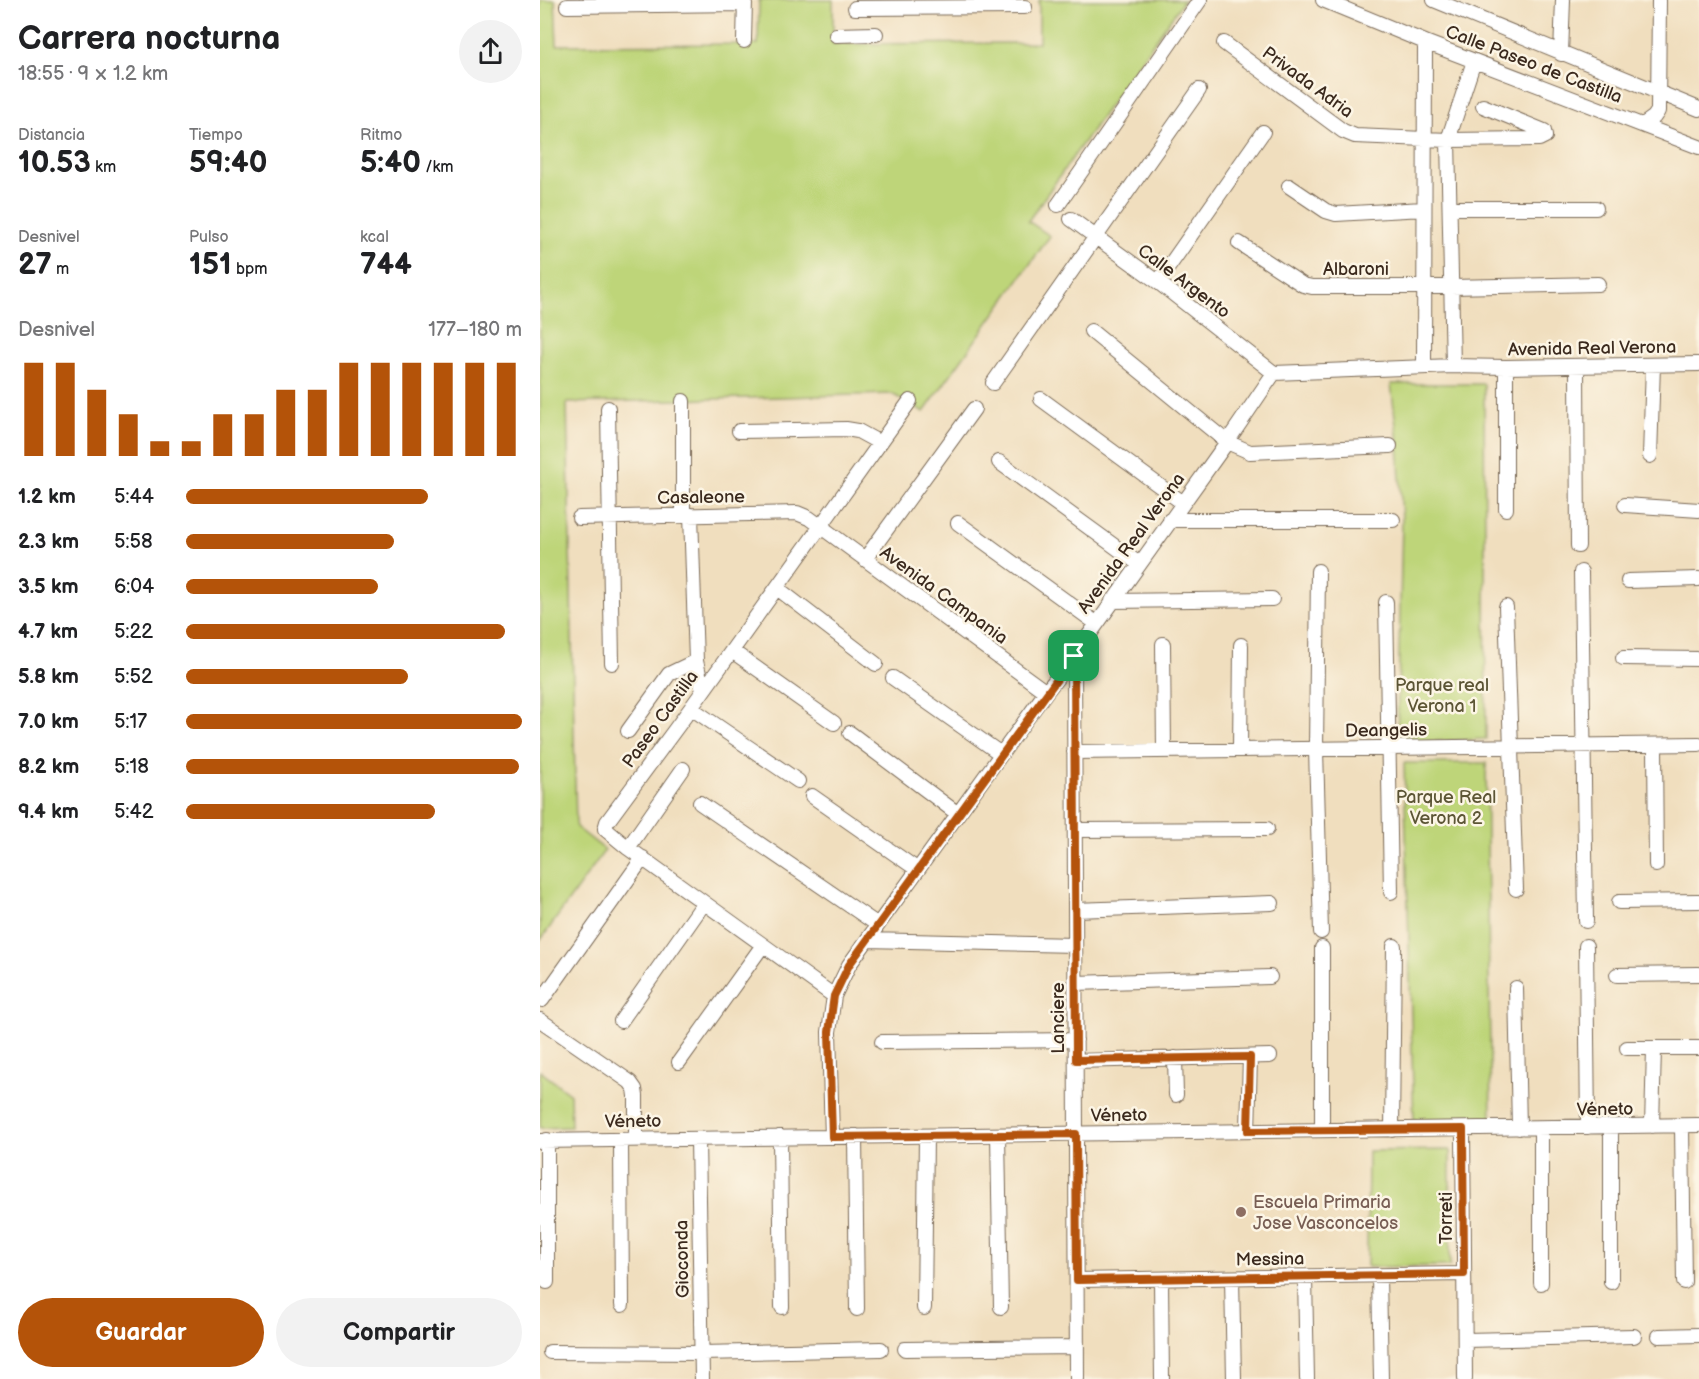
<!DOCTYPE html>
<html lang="es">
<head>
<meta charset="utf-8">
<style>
  :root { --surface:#fff; --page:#f2f2f2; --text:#202124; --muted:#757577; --accent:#b45309 }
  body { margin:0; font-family:"Balsamiq Sans",sans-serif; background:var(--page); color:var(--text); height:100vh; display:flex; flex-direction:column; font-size:22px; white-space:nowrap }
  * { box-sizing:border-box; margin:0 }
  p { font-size:20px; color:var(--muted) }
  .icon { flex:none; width:33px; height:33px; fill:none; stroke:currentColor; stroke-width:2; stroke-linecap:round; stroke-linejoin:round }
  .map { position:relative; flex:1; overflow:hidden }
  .drawer { display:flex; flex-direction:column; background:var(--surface); width:540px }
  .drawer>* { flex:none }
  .pin { position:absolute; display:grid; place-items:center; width:51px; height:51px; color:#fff; margin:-26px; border-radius:12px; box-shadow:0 3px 9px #0006 }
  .round { display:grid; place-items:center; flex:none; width:63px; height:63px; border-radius:32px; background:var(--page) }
  .headline { display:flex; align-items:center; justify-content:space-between; height:102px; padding:0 18px }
  h1 { font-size:33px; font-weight:700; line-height:45px }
  .stats { display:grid; grid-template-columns:repeat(3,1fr); gap:9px; height:102px; padding:6px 18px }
  .stats div { display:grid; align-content:center }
  .stats b { font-size:30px; font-weight:700 }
  .stats small { font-size:16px; font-weight:400 }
  .stats p { font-size:16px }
  .chart { height:168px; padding:12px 18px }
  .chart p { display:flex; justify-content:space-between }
  .chart svg { width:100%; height:108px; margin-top:6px; stroke:var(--accent); stroke-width:6 }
  .action { display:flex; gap:12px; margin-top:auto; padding:12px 18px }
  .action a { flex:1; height:69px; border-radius:36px; background:var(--accent); color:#fff; font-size:24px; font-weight:700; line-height:69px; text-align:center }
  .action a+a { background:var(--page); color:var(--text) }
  ul { padding:0 18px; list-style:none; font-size:20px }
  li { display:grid; grid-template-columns:96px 72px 1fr; align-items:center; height:45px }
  li i { height:15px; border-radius:8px; background:var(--accent) }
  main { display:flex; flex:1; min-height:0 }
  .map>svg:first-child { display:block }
  .green { fill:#bed579; stroke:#7c804c; stroke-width:1.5 }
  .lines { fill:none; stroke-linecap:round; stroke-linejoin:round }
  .minor-casing { stroke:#7a6956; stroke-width:16 }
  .minor { stroke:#fff; stroke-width:14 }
  .route-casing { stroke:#fff; stroke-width:12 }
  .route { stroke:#b45309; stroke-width:8 }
  .education-dot { fill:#8d6e63; stroke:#fcf5e5; stroke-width:2 }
  .labels { text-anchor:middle; stroke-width:5; stroke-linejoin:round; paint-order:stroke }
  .street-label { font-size:18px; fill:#3b2a1e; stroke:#fcf5e5 }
  .park-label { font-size:18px; fill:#5c5535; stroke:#fcf5e5 }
  .education-label { font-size:18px; fill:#785e54; stroke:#fcf5e5; text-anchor:start }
</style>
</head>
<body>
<main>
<section class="drawer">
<div class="headline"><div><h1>Carrera nocturna</h1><p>18:55 · 9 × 1.2 km</p></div><a class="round"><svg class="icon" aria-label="share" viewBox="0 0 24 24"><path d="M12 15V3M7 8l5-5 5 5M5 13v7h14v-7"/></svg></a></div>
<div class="stats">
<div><p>Distancia</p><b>10.53<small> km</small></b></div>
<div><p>Tiempo</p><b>59:40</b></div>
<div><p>Ritmo</p><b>5:40<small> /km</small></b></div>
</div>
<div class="stats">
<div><p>Desnivel</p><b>27<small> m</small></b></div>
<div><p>Pulso</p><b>151<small> bpm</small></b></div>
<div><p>kcal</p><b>744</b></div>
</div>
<div class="chart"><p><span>Desnivel</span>177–180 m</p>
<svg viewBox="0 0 160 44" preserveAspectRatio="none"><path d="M5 44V6M15 44V6M25 44V17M35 44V27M45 44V38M55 44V38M65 44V27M75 44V27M85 44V17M95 44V17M105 44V6M115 44V6M125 44V6M135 44V6M145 44V6M155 44V6"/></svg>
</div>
<ul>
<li><b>1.2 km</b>5:44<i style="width:72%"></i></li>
<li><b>2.3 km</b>5:58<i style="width:62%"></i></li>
<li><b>3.5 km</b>6:04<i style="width:57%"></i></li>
<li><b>4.7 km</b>5:22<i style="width:95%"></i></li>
<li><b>5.8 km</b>5:52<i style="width:66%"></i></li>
<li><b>7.0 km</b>5:17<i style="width:100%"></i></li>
<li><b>8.2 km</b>5:18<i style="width:99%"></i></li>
<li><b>9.4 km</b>5:42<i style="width:74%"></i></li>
</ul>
<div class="action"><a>Guardar</a><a>Compartir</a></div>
</section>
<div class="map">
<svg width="1159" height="1379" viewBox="0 0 1159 1379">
  <rect width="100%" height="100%" fill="#fcf5e5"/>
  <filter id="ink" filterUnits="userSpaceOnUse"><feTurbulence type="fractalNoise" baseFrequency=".0167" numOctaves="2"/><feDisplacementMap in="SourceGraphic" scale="12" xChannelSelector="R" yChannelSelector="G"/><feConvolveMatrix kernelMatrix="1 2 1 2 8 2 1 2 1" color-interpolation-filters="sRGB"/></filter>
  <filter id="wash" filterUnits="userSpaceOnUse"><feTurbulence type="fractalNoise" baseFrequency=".008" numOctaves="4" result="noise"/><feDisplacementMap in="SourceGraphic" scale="24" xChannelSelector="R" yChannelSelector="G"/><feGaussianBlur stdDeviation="1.35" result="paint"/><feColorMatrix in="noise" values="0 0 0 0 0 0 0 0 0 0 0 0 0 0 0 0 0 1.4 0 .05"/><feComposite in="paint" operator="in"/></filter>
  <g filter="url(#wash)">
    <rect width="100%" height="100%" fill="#f0debe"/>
    <path class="green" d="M0,0H15L17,45L218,44L219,0H293V44L499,43V0H644L488,221L510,236L384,412L352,394L27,403L36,827L65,850L0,941Z
      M851,384H944L946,739L857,743L862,520L858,442Z
      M864,763H946L951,1123L874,1125Z
      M0,1071L30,1094L31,1127L0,1128Z
      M910,1150V1266L827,1267L828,1151Z"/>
  </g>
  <g filter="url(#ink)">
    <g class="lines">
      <defs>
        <path id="minor" d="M783,0L885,42L1159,147
          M894,0L1159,109
          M27,6L205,4
          M315,8L485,7
          M296,35L336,34
          M204,41L205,0
          M684,43L803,131L815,136L908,140L999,139L1005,136L1004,131L943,106
          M1021,54L1023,0
          M1103,125L1114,117L1118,111L1119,0
          M749,186L786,211L796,214L883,209
          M518,205L660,0
          M910,208H1056
          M531,219L618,282L734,373
          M699,243L763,285L772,287H911L1058,284
          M618,282L723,132
          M551,331L687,442L710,452L850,446
          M913,366L908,140L934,61
          M1037,366L1038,546
          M884,367L885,42
          M734,373L913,366L966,367L1159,364
          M453,383L659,90
          M501,399L643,503
          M143,401V516
          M68,408L72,663
          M199,431L306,429L318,431L340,443
          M1110,456L1113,365
          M459,462L599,564
          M1085,505L1159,510
          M966,509V367
          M151,515L156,661L163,691
          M39,518L257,513L269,518L506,692
          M630,520H853
          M418,523L556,623
          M325,559L434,409
          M778,571L776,749L781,932
          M1041,572L1046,921
          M1088,581L1159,579
          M237,588L336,664
          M572,601L732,599
          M846,602L851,892
          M966,607L976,889
          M623,644L624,751
          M192,651L294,723
          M534,656L537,1379
          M1083,658L1159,659
          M353,678L461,754
          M151,708L258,781
          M88,731L129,674L156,661
          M310,733L418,814
          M1115,745L1116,865
          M700,750L701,645
          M534,752L1159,744
          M272,796L378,870
          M160,803L338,925
          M535,830L727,829
          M88,848L143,769
          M1079,902L1159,901
          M535,910L732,903
          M327,940L535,945
          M1046,946L1048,1127
          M1077,975L1159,974
          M535,983L730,977
          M976,988L979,1128
          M294,996L88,848L65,829L67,822L151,708L370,401
          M2,1000L103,858
          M0,1020L90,1082L95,1089L96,1096V1139
          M81,1021L164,903
          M342,1042L536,1040
          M1087,1048H1159
          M635,1058L636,1095
          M536,1061L730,1056
          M139,1062L223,945
          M1112,1126L1114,1048
          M1142,1126L1144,1282
          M1071,1127V1282
          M1001,1128V1283
          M923,1129L925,1379
          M782,1130V948
          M852,1130L854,946
          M708,1131L710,1057
          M458,1135L461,1307
          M315,1136L317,1309
          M240,1137L242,1307
          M292,1137L289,1032L294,996L309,965L506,692L534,656L687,442L734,373
          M158,1139L162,1379
          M81,1140L82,1305
          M0,1141L1159,1125
          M839,1276L841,1379
          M765,1277L767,1379
          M692,1278L694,1379
          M621,1279L622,1379
          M537,1280L924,1274
          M7,1282V1140
          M384,1308L386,1136
          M1119,1336L1159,1335
          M925,1340L1094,1336
          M365,1349L537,1347
          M10,1352L162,1353L341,1349"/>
      </defs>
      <use href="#minor" class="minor-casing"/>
      <use href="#minor" class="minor"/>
    </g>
  </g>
  <g class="lines" filter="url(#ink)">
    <defs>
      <path id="route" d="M534,656L536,1060L710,1057L708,1131L923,1129L924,1274L537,1280L536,1134L292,1137L289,1032L294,996L309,965Z"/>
    </defs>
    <use href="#route" class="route-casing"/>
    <use href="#route" class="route"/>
  </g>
  <circle class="education-dot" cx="701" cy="1212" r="6"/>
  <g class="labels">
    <g class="street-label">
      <text transform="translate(994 64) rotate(21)" y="6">Calle Paseo de Castilla</text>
      <text transform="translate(768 82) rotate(36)" y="6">Privada Adria</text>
      <text x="816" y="275">Albaroni</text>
      <text transform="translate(644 281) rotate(37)" y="6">Calle Argento</text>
      <text transform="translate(1052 348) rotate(-1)" y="6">Avenida Real Verona</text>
      <text transform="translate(161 497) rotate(-1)" y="6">Casaleone</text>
      <text transform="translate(591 543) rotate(-54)" y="6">Avenida Real Verona</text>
      <text transform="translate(404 595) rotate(36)" y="6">Avenida Campania</text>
      <text transform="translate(120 719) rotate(-54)" y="6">Paseo Castilla</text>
      <text transform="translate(846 730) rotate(-1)" y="6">Deangelis</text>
      <text transform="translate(518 1018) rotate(-90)" y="6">Lanciere</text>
      <text transform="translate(1065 1109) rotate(-1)" y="6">Véneto</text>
      <text transform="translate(579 1115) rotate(-1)" y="6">Véneto</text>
      <text transform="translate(93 1121) rotate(-1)" y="6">Véneto</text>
      <text transform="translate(906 1218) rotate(-90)" y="6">Torreti</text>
      <text transform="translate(142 1259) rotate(-91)" y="6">Gioconda</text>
      <text transform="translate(730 1259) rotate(-1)" y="6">Messina</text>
    </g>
    <g class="park-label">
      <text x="902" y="691">Parque real<tspan x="902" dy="21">Verona 1</tspan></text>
      <text x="906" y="803">Parque Real<tspan x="906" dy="21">Verona 2</tspan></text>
    </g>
    <g class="education-label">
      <text x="713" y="1208">Escuela Primaria<tspan x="713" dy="21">Jose Vasconcelos</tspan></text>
    </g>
  </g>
</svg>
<div class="pin" style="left:534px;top:656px;background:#1e9e55"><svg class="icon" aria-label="arrive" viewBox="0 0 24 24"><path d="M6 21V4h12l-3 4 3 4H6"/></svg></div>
</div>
</main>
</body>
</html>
